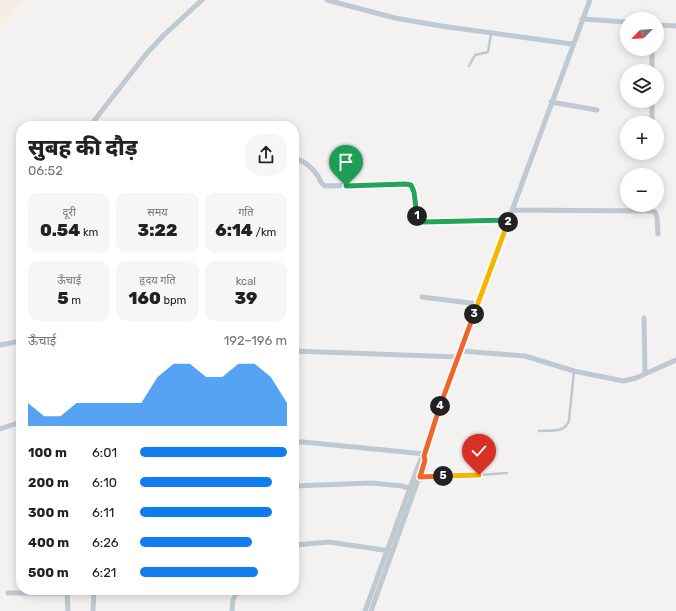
<!DOCTYPE html>
<html lang="hi">
<head>
<meta charset="utf-8">
<style>
  :root { --surface:#fff; --page:#f6f6f6; --text:#222; --muted:#767676; --accent:#107dee }
  body { margin:0; font-family:Rubik,"Noto Sans Devanagari",sans-serif; background:var(--page); color:var(--text); height:100vh; display:flex; flex-direction:column; font-size:15px; white-space:nowrap }
  * { box-sizing:border-box; margin:0 }
  p { font-size:13px; color:var(--muted) }
  .icon { flex:none; width:22px; height:22px; fill:none; stroke:currentColor; stroke-width:2; stroke-linecap:round; stroke-linejoin:round }
  .map { position:relative; flex:1; overflow:hidden }
  .panel { position:absolute; left:16px; top:121px; width:283px; height:474px; display:flex; flex-direction:column; background:var(--surface); border-radius:16px; box-shadow:0 2px 10px #0003 }
  .panel>* { flex:none }
  .needle { width:26px; rotate:246deg }
  .tools { position:absolute; left:620px; top:12px; display:grid; gap:8px }
  .tools a { display:grid; place-items:center; width:44px; height:44px; border-radius:50%; background:var(--surface); box-shadow:0 2px 10px #0003; font-size:20px }
  .pin { position:absolute; display:grid; place-items:center; width:34px; height:34px; color:#fff; margin:-41px -17px; border-radius:50% 50% 50% 0; rotate:-45deg; box-shadow:0 0 4px #0007 }
  .pin .icon { rotate:45deg }
  .km { position:absolute; width:20px; height:20px; margin:-10px; border-radius:50%; background:#222; color:#fff; font-size:11px; line-height:20px; text-align:center }
  .round { display:grid; place-items:center; flex:none; width:42px; height:42px; border-radius:16px; background:var(--page) }
  .head { display:flex; align-items:center; justify-content:space-between; height:68px; padding:0 12px }
  h1 { font-size:22px; font-weight:800; line-height:30px }
  .figures { display:grid; grid-template-columns:repeat(3,1fr); gap:6px; height:68px; padding:4px 12px }
  .figures div { display:grid; align-content:center; border-radius:10px; background:var(--page); text-align:center }
  .figures b { font-size:17px; font-weight:800 }
  .figures small { font-size:11px; font-weight:400 }
  .figures p { font-size:11px }
  .chart { height:112px; padding:8px 12px }
  .chart p { display:flex; justify-content:space-between }
  .chart svg { width:100%; height:72px; margin-top:4px; fill:var(--accent); opacity:.7 }
  ul { padding:0 12px; list-style:none; font-size:13px }
  li { display:grid; grid-template-columns:64px 48px 1fr; align-items:center; height:30px }
  li i { height:10px; border-radius:5px; background:var(--accent) }
  .map>svg:first-child { display:block }
  .sand { fill:#f5eee2 }
  .lines { fill:none; stroke-linecap:round; stroke-linejoin:round }
  .service { stroke:#bec9d1; stroke-width:2.5 }
  .minor { stroke:#bec9d1; stroke-width:5 }
  .split-1-casing { stroke:#fff; stroke-width:8 }
  .split-2-casing { stroke:#fff; stroke-width:8 }
  .split-3-casing { stroke:#fff; stroke-width:8 }
  .split-4-casing { stroke:#fff; stroke-width:8 }
  .split-5-casing { stroke:#fff; stroke-width:8 }
  .split-6-casing { stroke:#fff; stroke-width:8 }
  .split-1 { stroke:#22a559; stroke-width:5 }
  .split-2 { stroke:#22a559; stroke-width:5 }
  .split-3 { stroke:#f5b400; stroke-width:5 }
  .split-4 { stroke:#f0652b; stroke-width:5 }
  .split-5 { stroke:#f0652b; stroke-width:5 }
  .split-6 { stroke:#f5b400; stroke-width:5 }
</style>
</head>
<body>
<div class="map">
<svg width="676" height="611" viewBox="0 0 676 611">
  <rect width="100%" height="100%" fill="#f4f1f1"/>
  <path class="sand" d="M0,0H24L0,27Z"/>
  <g class="lines">
    <path class="service" d="M469,66L475,55L488,52L491,34
      M539,431C551,430 566,433 569,420L574,371
      M420,477L466,476L507,473"/>
    <path class="minor" d="M327,0L395,18L441,26L572,44
      M582,19L627,22
      M657,25L676,26
      M652,49V71
      M652,101V123
      M551,102L597,110
      M90,126L147,53L164,35L202,0
      M294,159C304,159 312,168 318,176C320,180 321,184 325,186L405,184L411,185C418,196 411,215 423,222L509,220
      M512,210L652,211L655,212L657,217L658,234
      M422,297L478,304
      M644,318L645,374
      M0,345L21,341
      M294,351L458,357
      M461,351L525,356L574,371L623,381L636,378L676,360
      M0,429L21,422
      M294,444L296,442H303L425,454
      M294,486L372,483L402,486L412,489
      M294,545L329,542L390,551
      M67,590L68,611
      M8,593H67
      M93,611L94,590
      M232,611L233,600L238,590
      M365,611L414,477L421,459L424,456L438,410L590,0
      M371,611L416,486L425,460L424,456"/>
  </g>
  <g class="lines">
    <defs>
      <path id="split-1" d="M346,186L405,184L411,185L414,192L417,216"/>
      <path id="split-2" d="M417,216L418,220L423,222L509,220L508,222"/>
      <path id="split-3" d="M474,314L508,222"/>
      <path id="split-4" d="M440,406L474,314"/>
      <path id="split-5" d="M440,406L424,456L425,460L420,477L443,476"/>
      <path id="split-6" d="M443,476L479,475"/>
    </defs>
    <use href="#split-1" class="split-1-casing"/>
    <use href="#split-2" class="split-2-casing"/>
    <use href="#split-3" class="split-3-casing"/>
    <use href="#split-4" class="split-4-casing"/>
    <use href="#split-5" class="split-5-casing"/>
    <use href="#split-6" class="split-6-casing"/>
    <use href="#split-1" class="split-1"/>
    <use href="#split-2" class="split-2"/>
    <use href="#split-3" class="split-3"/>
    <use href="#split-4" class="split-4"/>
    <use href="#split-5" class="split-5"/>
    <use href="#split-6" class="split-6"/>
  </g>
</svg>
<div class="tools">
<a><svg class="needle" viewBox="-14 -14 28 28"><path d="M0-13l5 13h-10z" fill="#e53935"/><path d="M0 13l5-13h-10z" fill="#767676"/></svg></a>
<a><svg class="icon" aria-label="layers" viewBox="0 0 24 24"><path d="M12 4l9 5-9 5-9-5zM3 14l9 5 9-5"/></svg></a>
<a>+</a>
<a>−</a>
</div>
<div class="pin" style="left:346px;top:186px;background:#1e9e55"><svg class="icon" aria-label="arrive" viewBox="0 0 24 24"><path d="M6 21V4h12l-3 4 3 4H6"/></svg></div>
<div class="pin" style="left:479px;top:475px;background:#d93025"><svg class="icon" aria-label="check" viewBox="0 0 24 24"><path d="M5 12l5 5 9-10"/></svg></div>
<b class="km" style="left:417px;top:216px">1</b>
<b class="km" style="left:508px;top:222px">2</b>
<b class="km" style="left:474px;top:314px">3</b>
<b class="km" style="left:440px;top:406px">4</b>
<b class="km" style="left:443px;top:476px">5</b>
<section class="panel">
<div class="head"><div><h1>सुबह की दौड़</h1><p>06:52</p></div><a class="round"><svg class="icon" aria-label="share" viewBox="0 0 24 24"><path d="M12 15V3M7 8l5-5 5 5M5 13v7h14v-7"/></svg></a></div>
<div class="figures">
<div><p>दूरी</p><b>0.54<small> km</small></b></div>
<div><p>समय</p><b>3:22</b></div>
<div><p>गति</p><b>6:14<small> /km</small></b></div>
</div>
<div class="figures">
<div><p>ऊँचाई</p><b>5<small> m</small></b></div>
<div><p>हृदय गति</p><b>160<small> bpm</small></b></div>
<div><p>kcal</p><b>39</b></div>
</div>
<div class="chart"><p><span>ऊँचाई</span>192–196 m</p>
<svg viewBox="0 0 160 44" preserveAspectRatio="none"><path d="M0 44V30L10 38L20 38L30 30L40 30L50 30L60 30L70 30L80 14L90 6L100 6L110 14L120 14L130 6L140 6L150 14L160 30V44z"/></svg>
</div>
<ul>
<li><b>100 m</b>6:01<i style="width:100%"></i></li>
<li><b>200 m</b>6:10<i style="width:90%"></i></li>
<li><b>300 m</b>6:11<i style="width:90%"></i></li>
<li><b>400 m</b>6:26<i style="width:76%"></i></li>
<li><b>500 m</b>6:21<i style="width:80%"></i></li>
</ul>
</section>
</div>
</body>
</html>
